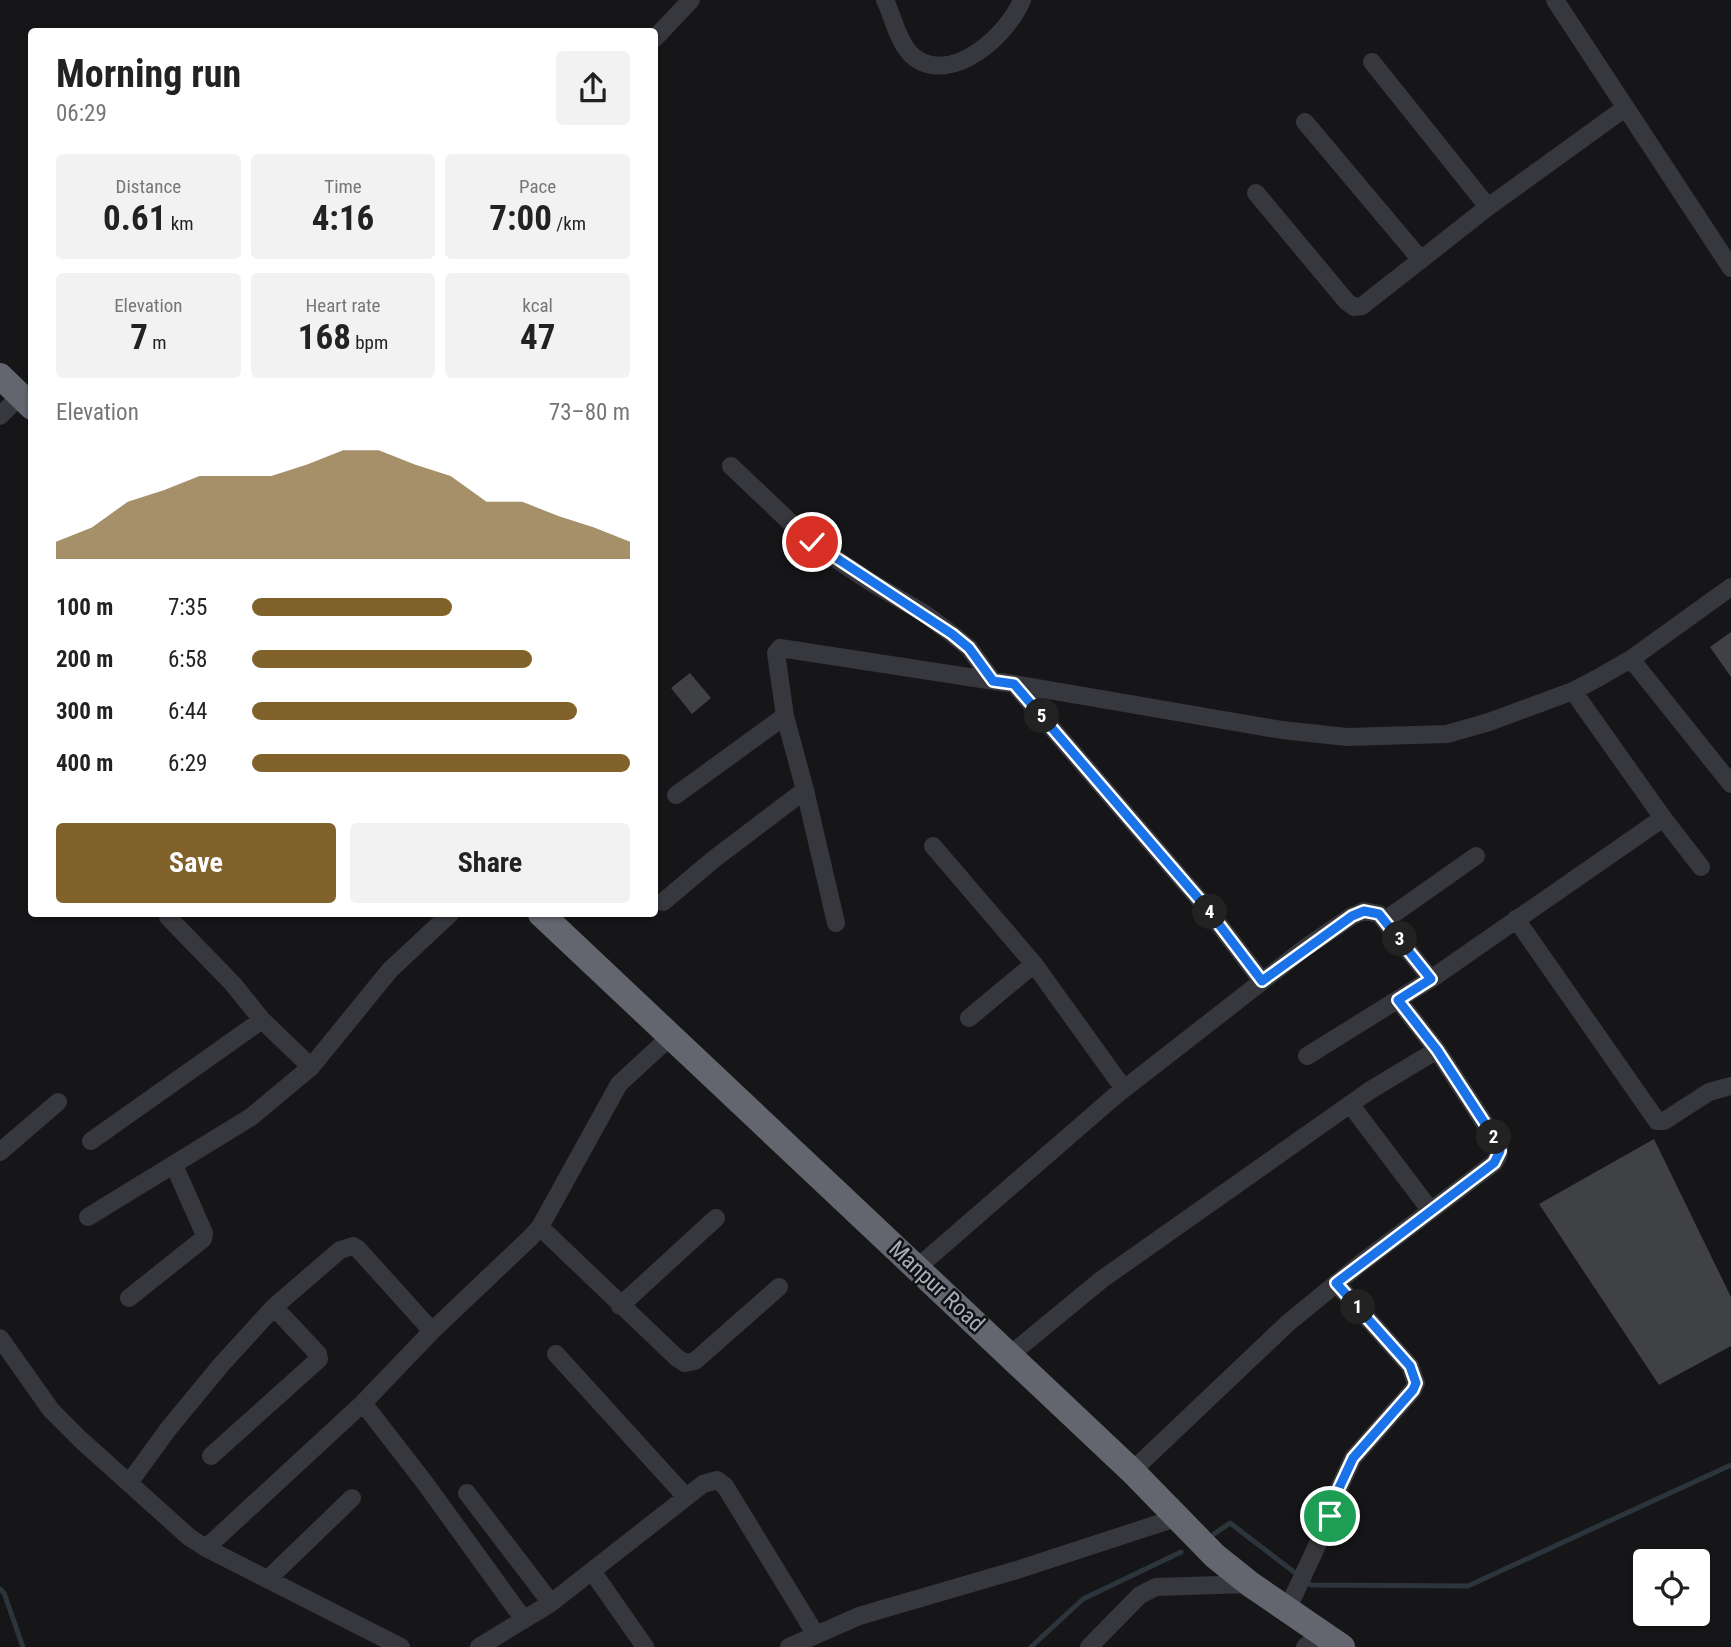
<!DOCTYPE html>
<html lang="en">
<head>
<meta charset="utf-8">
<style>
  :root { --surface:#fff; --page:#f2f2f2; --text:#222; --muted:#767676; --accent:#80622a }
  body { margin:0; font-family:"Roboto Condensed",sans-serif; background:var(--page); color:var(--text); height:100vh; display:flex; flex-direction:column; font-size:26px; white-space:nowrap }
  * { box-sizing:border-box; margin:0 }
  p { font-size:23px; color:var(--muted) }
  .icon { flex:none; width:38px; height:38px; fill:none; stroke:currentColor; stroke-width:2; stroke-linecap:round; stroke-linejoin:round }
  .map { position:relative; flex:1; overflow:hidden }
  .drawer { position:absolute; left:28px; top:28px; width:630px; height:889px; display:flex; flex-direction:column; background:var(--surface); border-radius:7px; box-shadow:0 2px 5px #0004 }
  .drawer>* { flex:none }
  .controls { position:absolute; left:1633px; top:1549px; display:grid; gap:14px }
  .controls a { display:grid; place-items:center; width:77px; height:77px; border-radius:7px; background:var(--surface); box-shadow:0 2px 5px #0004; font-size:35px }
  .pin { position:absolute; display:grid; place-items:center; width:60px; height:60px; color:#fff; margin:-30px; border:4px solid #fff; border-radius:50%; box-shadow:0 2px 7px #0007 }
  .km { position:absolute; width:35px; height:35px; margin:-18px; border-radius:50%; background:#222; color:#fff; font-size:19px; line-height:35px; text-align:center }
  .round { display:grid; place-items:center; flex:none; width:74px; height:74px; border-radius:7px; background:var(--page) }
  .summary { display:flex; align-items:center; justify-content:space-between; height:119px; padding:0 28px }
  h1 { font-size:38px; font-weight:700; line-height:52px }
  .stats { display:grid; grid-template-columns:repeat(3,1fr); gap:10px; height:119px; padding:7px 28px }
  .stats div { display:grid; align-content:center; border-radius:7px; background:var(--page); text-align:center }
  .stats b { font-size:35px; font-weight:700 }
  .stats small { font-size:19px; font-weight:400 }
  .stats p { font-size:19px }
  .chart { height:196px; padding:14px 28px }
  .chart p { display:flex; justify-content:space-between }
  .chart svg { width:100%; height:126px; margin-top:7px; fill:var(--accent); opacity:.7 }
  .cta { display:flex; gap:14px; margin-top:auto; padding:14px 28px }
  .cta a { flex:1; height:80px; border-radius:7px; background:var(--accent); color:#fff; font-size:28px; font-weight:700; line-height:80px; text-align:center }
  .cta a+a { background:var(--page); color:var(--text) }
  ul { padding:0 28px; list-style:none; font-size:23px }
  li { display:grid; grid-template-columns:112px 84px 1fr; align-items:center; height:52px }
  li i { height:18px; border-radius:9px; background:var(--accent) }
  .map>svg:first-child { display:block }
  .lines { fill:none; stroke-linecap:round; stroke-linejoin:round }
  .stream { stroke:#2c353c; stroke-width:5 }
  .building { fill:#404145 }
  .minor { stroke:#37383d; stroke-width:18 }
  .highway { stroke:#63666e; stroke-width:26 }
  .route-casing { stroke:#fff; stroke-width:14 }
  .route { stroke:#1a73e8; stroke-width:9 }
  .labels { text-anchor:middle; stroke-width:5; stroke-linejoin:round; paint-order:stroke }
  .street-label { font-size:23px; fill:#a8adb8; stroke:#111113 }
</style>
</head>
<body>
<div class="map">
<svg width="1731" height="1647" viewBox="0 0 1731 1647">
  <rect width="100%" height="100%" fill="#161618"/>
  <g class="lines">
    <path class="stream" d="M1214,1534L1230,1523L1311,1585L1468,1586L1731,1465
      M0,1589L4,1593L23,1647
      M1031,1647L1083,1599L1181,1552"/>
  </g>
  <path class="building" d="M1731,632V677L1710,647Z
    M690,673L711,698L692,714L671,688Z
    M1654,1139L1731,1297V1346L1659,1385L1539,1204Z"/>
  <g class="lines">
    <path class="minor" d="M885,0C893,17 899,46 915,58C954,85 1008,34 1022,0
      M1555,0L1731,268
      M654,39L691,0
      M1372,62L1488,207
      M1305,122L1421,260
      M1256,193L1347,302L1354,307L1362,306L1488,207L1625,108
      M0,416L20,396
      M731,466L812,543L869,581L925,614L952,634L969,648L993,681
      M1631,659L1731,784
      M1014,684L1205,906L1262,981
      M1573,691L1663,818L1701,867
      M676,795L785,716
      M933,846L1034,964L1124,1089
      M663,902L714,859L805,790
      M168,917L233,984L262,1020L311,1067
      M1516,919L1657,1121H1664L1709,1092L1731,1086
      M1385,920L1476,856
      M836,923L805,790L785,716L776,653L780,648L1014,684L1282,730L1347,737L1447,734L1489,722L1573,691L1596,679L1631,659L1731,587
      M969,1018L1034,964
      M1307,1056L1431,979L1663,818
      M1350,1104L1431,1211
      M91,1141L262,1020
      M0,1152L58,1102
      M88,1217L251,1117L311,1067L390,970L450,914
      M540,1227L677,1358L685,1363L695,1361L779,1287
      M918,1267L1115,1096L1305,948L1352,916L1364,911L1379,914L1431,979
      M129,1298L203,1239L204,1233L174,1165
      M620,1306L716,1218
      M0,1338L51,1410L81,1440L189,1537L206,1548L401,1647
      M556,1354L686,1497
      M1010,1355L1101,1280L1369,1091L1437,1050
      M363,1403L425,1483L524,1620
      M211,1456L319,1359L318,1354L274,1307
      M1132,1471L1288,1323L1360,1264L1494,1163C1500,1155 1500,1151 1497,1142L1437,1050L1398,1000
      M129,1483L169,1428L221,1365L274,1307L340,1250L353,1246L358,1249L432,1331
      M467,1493L551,1603
      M206,1548L363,1403L432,1331L531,1237L540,1227L619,1084L670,1037
      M592,1571L645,1647
      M268,1579L352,1498
      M1287,1610L1314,1552L1330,1516L1339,1488L1353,1458L1413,1390L1416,1383L1410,1366L1336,1283
      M479,1647L551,1603L703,1484L717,1480L725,1486L816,1635
      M789,1647L859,1616L1017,1570L1176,1518
      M1089,1647L1140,1595L1156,1587L1250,1584
      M1305,1647L1322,1634"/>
    <path class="highway" d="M0,376L32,407
      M541,914L1132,1471L1215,1556L1250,1584L1342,1647"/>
  </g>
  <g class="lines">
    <defs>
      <path id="route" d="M812,542L952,634L969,648L993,681L1014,684L1205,906L1262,981L1352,916L1364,911L1379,914L1431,979L1398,1000L1437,1050L1497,1142L1500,1151L1494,1163L1336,1283L1410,1366L1416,1383L1413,1390L1353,1458L1339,1488L1330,1516"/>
    </defs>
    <use href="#route" class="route-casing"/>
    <use href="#route" class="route"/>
  </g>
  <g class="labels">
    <g class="street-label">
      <text transform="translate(937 1286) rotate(43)" y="8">Manpur Road</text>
    </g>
  </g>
</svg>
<div class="controls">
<a><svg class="icon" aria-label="locate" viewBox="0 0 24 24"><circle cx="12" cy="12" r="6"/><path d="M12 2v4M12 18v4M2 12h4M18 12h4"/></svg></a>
</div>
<div class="pin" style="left:1330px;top:1516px;background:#1e9e55"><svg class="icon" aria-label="arrive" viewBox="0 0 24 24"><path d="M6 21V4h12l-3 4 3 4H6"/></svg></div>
<div class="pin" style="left:812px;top:542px;background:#d93025"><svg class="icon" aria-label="check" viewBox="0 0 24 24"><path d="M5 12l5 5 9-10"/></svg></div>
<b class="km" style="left:1358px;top:1307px">1</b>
<b class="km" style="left:1494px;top:1137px">2</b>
<b class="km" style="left:1400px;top:939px">3</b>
<b class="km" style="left:1210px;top:912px">4</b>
<b class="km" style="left:1042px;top:716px">5</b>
<section class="drawer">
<div class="summary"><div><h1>Morning run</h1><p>06:29</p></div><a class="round"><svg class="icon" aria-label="share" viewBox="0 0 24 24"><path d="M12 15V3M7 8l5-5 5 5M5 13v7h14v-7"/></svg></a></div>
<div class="stats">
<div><p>Distance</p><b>0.61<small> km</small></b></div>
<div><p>Time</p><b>4:16</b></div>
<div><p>Pace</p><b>7:00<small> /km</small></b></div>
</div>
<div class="stats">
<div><p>Elevation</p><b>7<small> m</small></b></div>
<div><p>Heart rate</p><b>168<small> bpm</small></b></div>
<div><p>kcal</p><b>47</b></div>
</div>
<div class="chart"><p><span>Elevation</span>73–80 m</p>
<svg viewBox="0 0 160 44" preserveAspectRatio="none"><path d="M0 44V38L10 33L20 24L30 20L40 15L50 15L60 15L70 11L80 6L90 6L100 11L110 15L120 24L130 24L140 29L150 33L160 38V44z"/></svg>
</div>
<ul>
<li><b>100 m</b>7:35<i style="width:53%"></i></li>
<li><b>200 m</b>6:58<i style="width:74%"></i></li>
<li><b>300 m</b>6:44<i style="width:86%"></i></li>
<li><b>400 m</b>6:29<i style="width:100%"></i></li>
</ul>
<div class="cta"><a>Save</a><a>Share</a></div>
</section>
</div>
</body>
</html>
